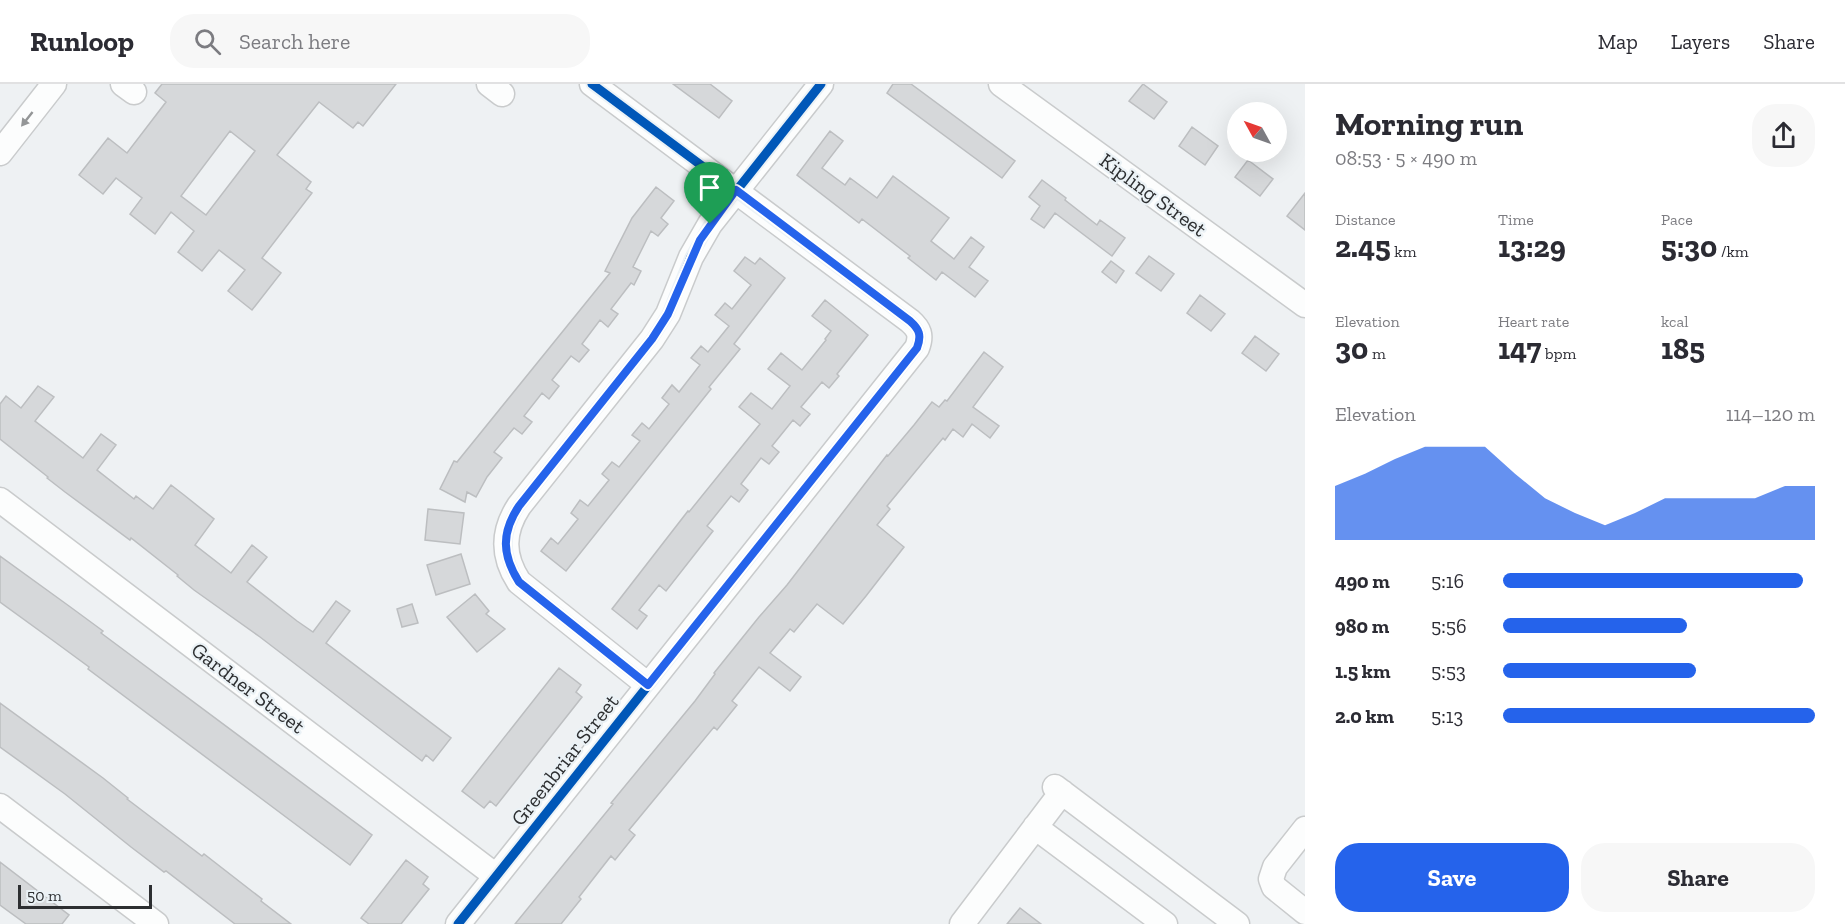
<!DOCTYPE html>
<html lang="en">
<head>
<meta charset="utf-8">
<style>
  :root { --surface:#fff; --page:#f7f7f7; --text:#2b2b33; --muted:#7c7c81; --line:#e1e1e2; --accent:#2563eb }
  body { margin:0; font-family:"Zilla Slab",serif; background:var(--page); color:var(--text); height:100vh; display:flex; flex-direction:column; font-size:22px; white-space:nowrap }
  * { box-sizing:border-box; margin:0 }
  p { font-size:20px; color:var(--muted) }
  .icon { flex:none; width:33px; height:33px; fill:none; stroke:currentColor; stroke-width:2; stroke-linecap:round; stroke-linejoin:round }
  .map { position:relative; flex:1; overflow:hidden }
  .panel { display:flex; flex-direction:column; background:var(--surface); width:540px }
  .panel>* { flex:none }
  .needle { width:39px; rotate:310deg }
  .tools { position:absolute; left:1227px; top:18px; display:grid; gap:12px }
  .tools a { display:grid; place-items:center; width:60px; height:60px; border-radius:50%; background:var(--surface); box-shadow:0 6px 24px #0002; font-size:30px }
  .scale { position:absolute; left:18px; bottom:15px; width:134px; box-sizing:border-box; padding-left:6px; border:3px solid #2d2f31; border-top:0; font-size:16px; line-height:21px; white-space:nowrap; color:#2d2f31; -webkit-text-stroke:4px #ebf2f6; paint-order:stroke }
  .pin { position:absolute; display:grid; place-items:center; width:51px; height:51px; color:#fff; margin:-62px -26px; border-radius:50% 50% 50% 0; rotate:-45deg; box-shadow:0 0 6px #0007 }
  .pin .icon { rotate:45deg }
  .round { display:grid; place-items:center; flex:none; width:63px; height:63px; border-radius:24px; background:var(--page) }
  .headline { display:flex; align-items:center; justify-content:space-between; height:102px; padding:0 30px }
  h1 { font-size:33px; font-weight:700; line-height:45px }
  .figures { display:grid; grid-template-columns:repeat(3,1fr); gap:9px; height:102px; padding:6px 30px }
  .figures div { display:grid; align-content:center }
  .figures b { font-size:30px; font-weight:700 }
  .figures small { font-size:16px; font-weight:400 }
  .figures p { font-size:16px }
  .chart { height:168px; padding:12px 30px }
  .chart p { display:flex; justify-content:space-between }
  .chart svg { width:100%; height:108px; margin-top:6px; fill:var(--accent); opacity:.7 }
  .primary-button { display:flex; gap:12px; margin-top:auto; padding:12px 30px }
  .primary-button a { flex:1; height:69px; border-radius:24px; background:var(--accent); color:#fff; font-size:24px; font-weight:700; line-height:69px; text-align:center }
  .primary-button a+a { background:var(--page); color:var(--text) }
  ul { padding:0 30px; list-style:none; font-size:20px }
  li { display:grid; grid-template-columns:96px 72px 1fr; align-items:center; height:45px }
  li i { height:15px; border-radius:8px; background:var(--accent) }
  header { display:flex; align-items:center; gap:36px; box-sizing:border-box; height:84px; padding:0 30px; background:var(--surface); border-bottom:2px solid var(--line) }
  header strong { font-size:28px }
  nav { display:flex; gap:33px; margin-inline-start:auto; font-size:21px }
  .search { width:420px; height:54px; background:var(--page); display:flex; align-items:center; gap:15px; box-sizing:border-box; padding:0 21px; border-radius:24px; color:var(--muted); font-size:22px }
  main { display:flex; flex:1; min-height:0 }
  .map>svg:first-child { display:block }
  .building { fill:#d6d8da; stroke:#bcbec0; stroke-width:1.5; fill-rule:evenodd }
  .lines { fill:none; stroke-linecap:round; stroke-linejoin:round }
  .minor-casing { stroke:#c9cbcc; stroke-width:27 }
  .minor { stroke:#fcfdfd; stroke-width:24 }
  .cycleway-casing { stroke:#ebf2f6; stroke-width:13 }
  .cycleway { stroke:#0057b8; stroke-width:9 }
  .oneway { fill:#949697 }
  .route-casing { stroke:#fff; stroke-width:12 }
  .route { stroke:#2563eb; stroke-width:8 }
  .labels { text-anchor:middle; stroke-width:4.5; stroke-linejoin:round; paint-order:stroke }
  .street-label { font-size:21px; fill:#2d2f31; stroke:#ebf2f6 }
</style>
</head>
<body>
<header>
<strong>Runloop</strong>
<div class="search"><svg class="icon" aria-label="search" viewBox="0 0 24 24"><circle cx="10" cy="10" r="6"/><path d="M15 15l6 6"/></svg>Search here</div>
<nav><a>Map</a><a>Layers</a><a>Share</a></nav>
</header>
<main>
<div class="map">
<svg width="1305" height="840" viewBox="0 0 1305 840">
  <rect width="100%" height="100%" fill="#eef1f3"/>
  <path class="building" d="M162,0H396L363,42L358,38L353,44L319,18L277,71L311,98L306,105L312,109L262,174L281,189L252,226L228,207L245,186L219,166L202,187L178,168L194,147L171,128L155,150L130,130L142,114L116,94L103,110L79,91L108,54L127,69L166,18L155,9ZM230,47L255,67L206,131L181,112Z
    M673,0H710L732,17L719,34Z
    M893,0H911L1015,77L1002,94L887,9Z
    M1143,0L1167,18L1154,35L1129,17Z
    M1192,43L1218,62L1205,81L1179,62Z
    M830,47L843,57L822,84L845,101L850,94L877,114L893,92L949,134L931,157L954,175L971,153L984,163L969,183L988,197L975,213L942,188L936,196L908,174L910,172L862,135L859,139L797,91Z
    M1248,76L1273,95L1260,112L1235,93Z
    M1042,96L1066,114L1065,116L1097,141L1100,136L1125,154L1112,172L1055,129L1044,144L1031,135L1040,122L1029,113Z
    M656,103L674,117L661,134L668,140L658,152L651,147L633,183L641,187L634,201L631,199L611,225L618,230L608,243L600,236L582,260L589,266L579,278L571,272L552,296L559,302L549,315L542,309L524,332L532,338L522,350L514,344L494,368L502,374L487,393L476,413L467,408L465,418L440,405L454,377L457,378L610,189L605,187L632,134Z
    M1305,109V146L1287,132Z
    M1149,172L1174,190L1161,207L1136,189Z
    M745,173L755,180L760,174L785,194L734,260L740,265L709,303L711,305L566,487L541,467L551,454L558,460L578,435L571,429L580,416L588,422L609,396L602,390L612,378L619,383L640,357L632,351L642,339L649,345L669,320L662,314L672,301L679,308L700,281L691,274L701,262L708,268L729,242L715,231L725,219L732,225L751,201L734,187Z
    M1111,177L1124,187L1116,199L1102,188Z
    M1200,211L1225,230L1211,247L1187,229Z
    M825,216L868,251L837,290L839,292L829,304L822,298L801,323L810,330L800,342L793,336L772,362L779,368L769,380L761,374L741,400L748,406L739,418L731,412L707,442L713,447L666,507L659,501L639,526L647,532L637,545L612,525L688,427L689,428L760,340L739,323L751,309L772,325L790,302L768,285L781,269L802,286L826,256L825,255L831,247L812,232Z
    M1255,252L1279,270L1266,287L1242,269Z
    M984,268L1003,283L973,323L999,342L990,354L972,340L963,353L953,345L945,356L943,354L887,422L890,425L877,441L904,463L866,512L843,540L817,520L794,548L790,545L770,569L801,593L790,607L759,583L732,617L737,621L717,646L714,643L629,746L635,751L615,776L611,772L579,813L581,815L561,840H515L613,720L611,719L695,617L715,590L714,589L759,533L787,501L887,371L888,372L914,341L932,318L939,323L945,316L947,317Z
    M38,302L54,313L35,337L83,374L101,350L116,361L97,386L134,415L136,412L153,425L171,401L184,411L214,435L195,461L231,489L252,461L267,473L247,498L297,537L313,548L336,517L350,527L326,559L451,654L433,677L426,671L422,677L260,553L194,506L177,492L178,491L131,454L130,456L65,408L47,394L48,393L0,355V320L6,312L21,324Z
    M428,425L464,429L460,460L425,456Z
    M461,470L470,500L436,511L427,481Z
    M0,472L69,522L103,547L101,549L372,751L350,781L88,585L89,583L55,558L0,518Z
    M475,510L489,527L486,530L505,545L477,568L447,533Z
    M412,520L418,539L402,543L397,525Z
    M559,584L581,601L576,608L582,613L496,722L490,717L484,724L462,707Z
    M0,619L103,694L128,714L127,715L202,772L204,770L262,815L261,817L291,840H235L166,787L164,788L131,763L65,710L0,663Z
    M406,776L428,793L423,800L429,805L401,840H369L361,834Z
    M0,778L69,831L62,840H26L0,821Z
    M1020,824L1041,840H1007Z"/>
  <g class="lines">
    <defs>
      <path id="minor" d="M123,0L134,8
        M489,0L502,10
        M1001,0L1305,221
        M0,69L54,0
        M0,416L496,792
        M648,601L519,498C502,472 502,448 519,422L652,255L668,230L691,173L710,140L821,0
        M1055,703L1237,840
        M0,722L156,840
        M1035,743L1165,840
        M1305,745L1275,783L1271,795L1274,803L1305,828
        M458,840L917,264C922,251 919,245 910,237L592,0
        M962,840L1062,708"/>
    </defs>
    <use href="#minor" class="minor-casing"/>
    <use href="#minor" class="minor"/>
    <defs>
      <path id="cycleway" d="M648,601L519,498C502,472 502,448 519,422L652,255L668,230L691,173L710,140L821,0
        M458,840L917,264C922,251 919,245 910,237L592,0"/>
    </defs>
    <use href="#cycleway" class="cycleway-casing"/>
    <use href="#cycleway" class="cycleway"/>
  </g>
  <defs><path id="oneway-solid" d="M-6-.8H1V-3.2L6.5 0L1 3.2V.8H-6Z" transform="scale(1.5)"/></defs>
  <use class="oneway" href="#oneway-solid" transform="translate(27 35) rotate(128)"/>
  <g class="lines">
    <defs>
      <path id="route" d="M736,106L910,237C919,245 922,251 917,264L648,601L519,498C502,471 501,449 519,422L652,255L668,230L700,156Z"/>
    </defs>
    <use href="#route" class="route-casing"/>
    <use href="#route" class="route"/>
  </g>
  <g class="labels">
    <g class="street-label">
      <text transform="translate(1153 111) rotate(36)" y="7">Kipling Street</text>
      <text transform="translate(248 604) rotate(37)" y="7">Gardner Street</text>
      <text transform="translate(565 676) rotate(-52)" y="7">Greenbriar Street</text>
    </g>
  </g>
</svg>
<div class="tools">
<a><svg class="needle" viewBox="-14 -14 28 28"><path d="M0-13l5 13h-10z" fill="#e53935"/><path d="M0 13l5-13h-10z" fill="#7c7c81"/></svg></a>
</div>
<div class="scale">50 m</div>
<div class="pin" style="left:710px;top:140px;background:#1e9e55"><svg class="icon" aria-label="arrive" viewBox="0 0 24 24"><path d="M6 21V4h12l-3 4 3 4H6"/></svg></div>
</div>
<section class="panel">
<div class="headline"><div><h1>Morning run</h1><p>08:53 · 5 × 490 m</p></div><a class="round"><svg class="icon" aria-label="share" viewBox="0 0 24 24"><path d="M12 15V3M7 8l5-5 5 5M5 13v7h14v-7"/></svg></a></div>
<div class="figures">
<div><p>Distance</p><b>2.45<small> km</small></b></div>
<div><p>Time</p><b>13:29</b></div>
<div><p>Pace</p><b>5:30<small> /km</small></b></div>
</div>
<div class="figures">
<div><p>Elevation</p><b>30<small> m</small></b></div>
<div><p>Heart rate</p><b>147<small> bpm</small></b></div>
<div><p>kcal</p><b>185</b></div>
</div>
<div class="chart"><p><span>Elevation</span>114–120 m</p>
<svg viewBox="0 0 160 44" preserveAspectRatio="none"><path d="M0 44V22L10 17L20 11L30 6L40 6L50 6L60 17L70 27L80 33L90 38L100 33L110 27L120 27L130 27L140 27L150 22L160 22V44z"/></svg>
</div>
<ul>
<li><b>490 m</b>5:16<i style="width:96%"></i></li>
<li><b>980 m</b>5:56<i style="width:59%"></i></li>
<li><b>1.5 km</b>5:53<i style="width:62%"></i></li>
<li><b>2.0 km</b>5:13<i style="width:100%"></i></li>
</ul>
<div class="primary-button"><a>Save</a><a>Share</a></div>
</section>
</main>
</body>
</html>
